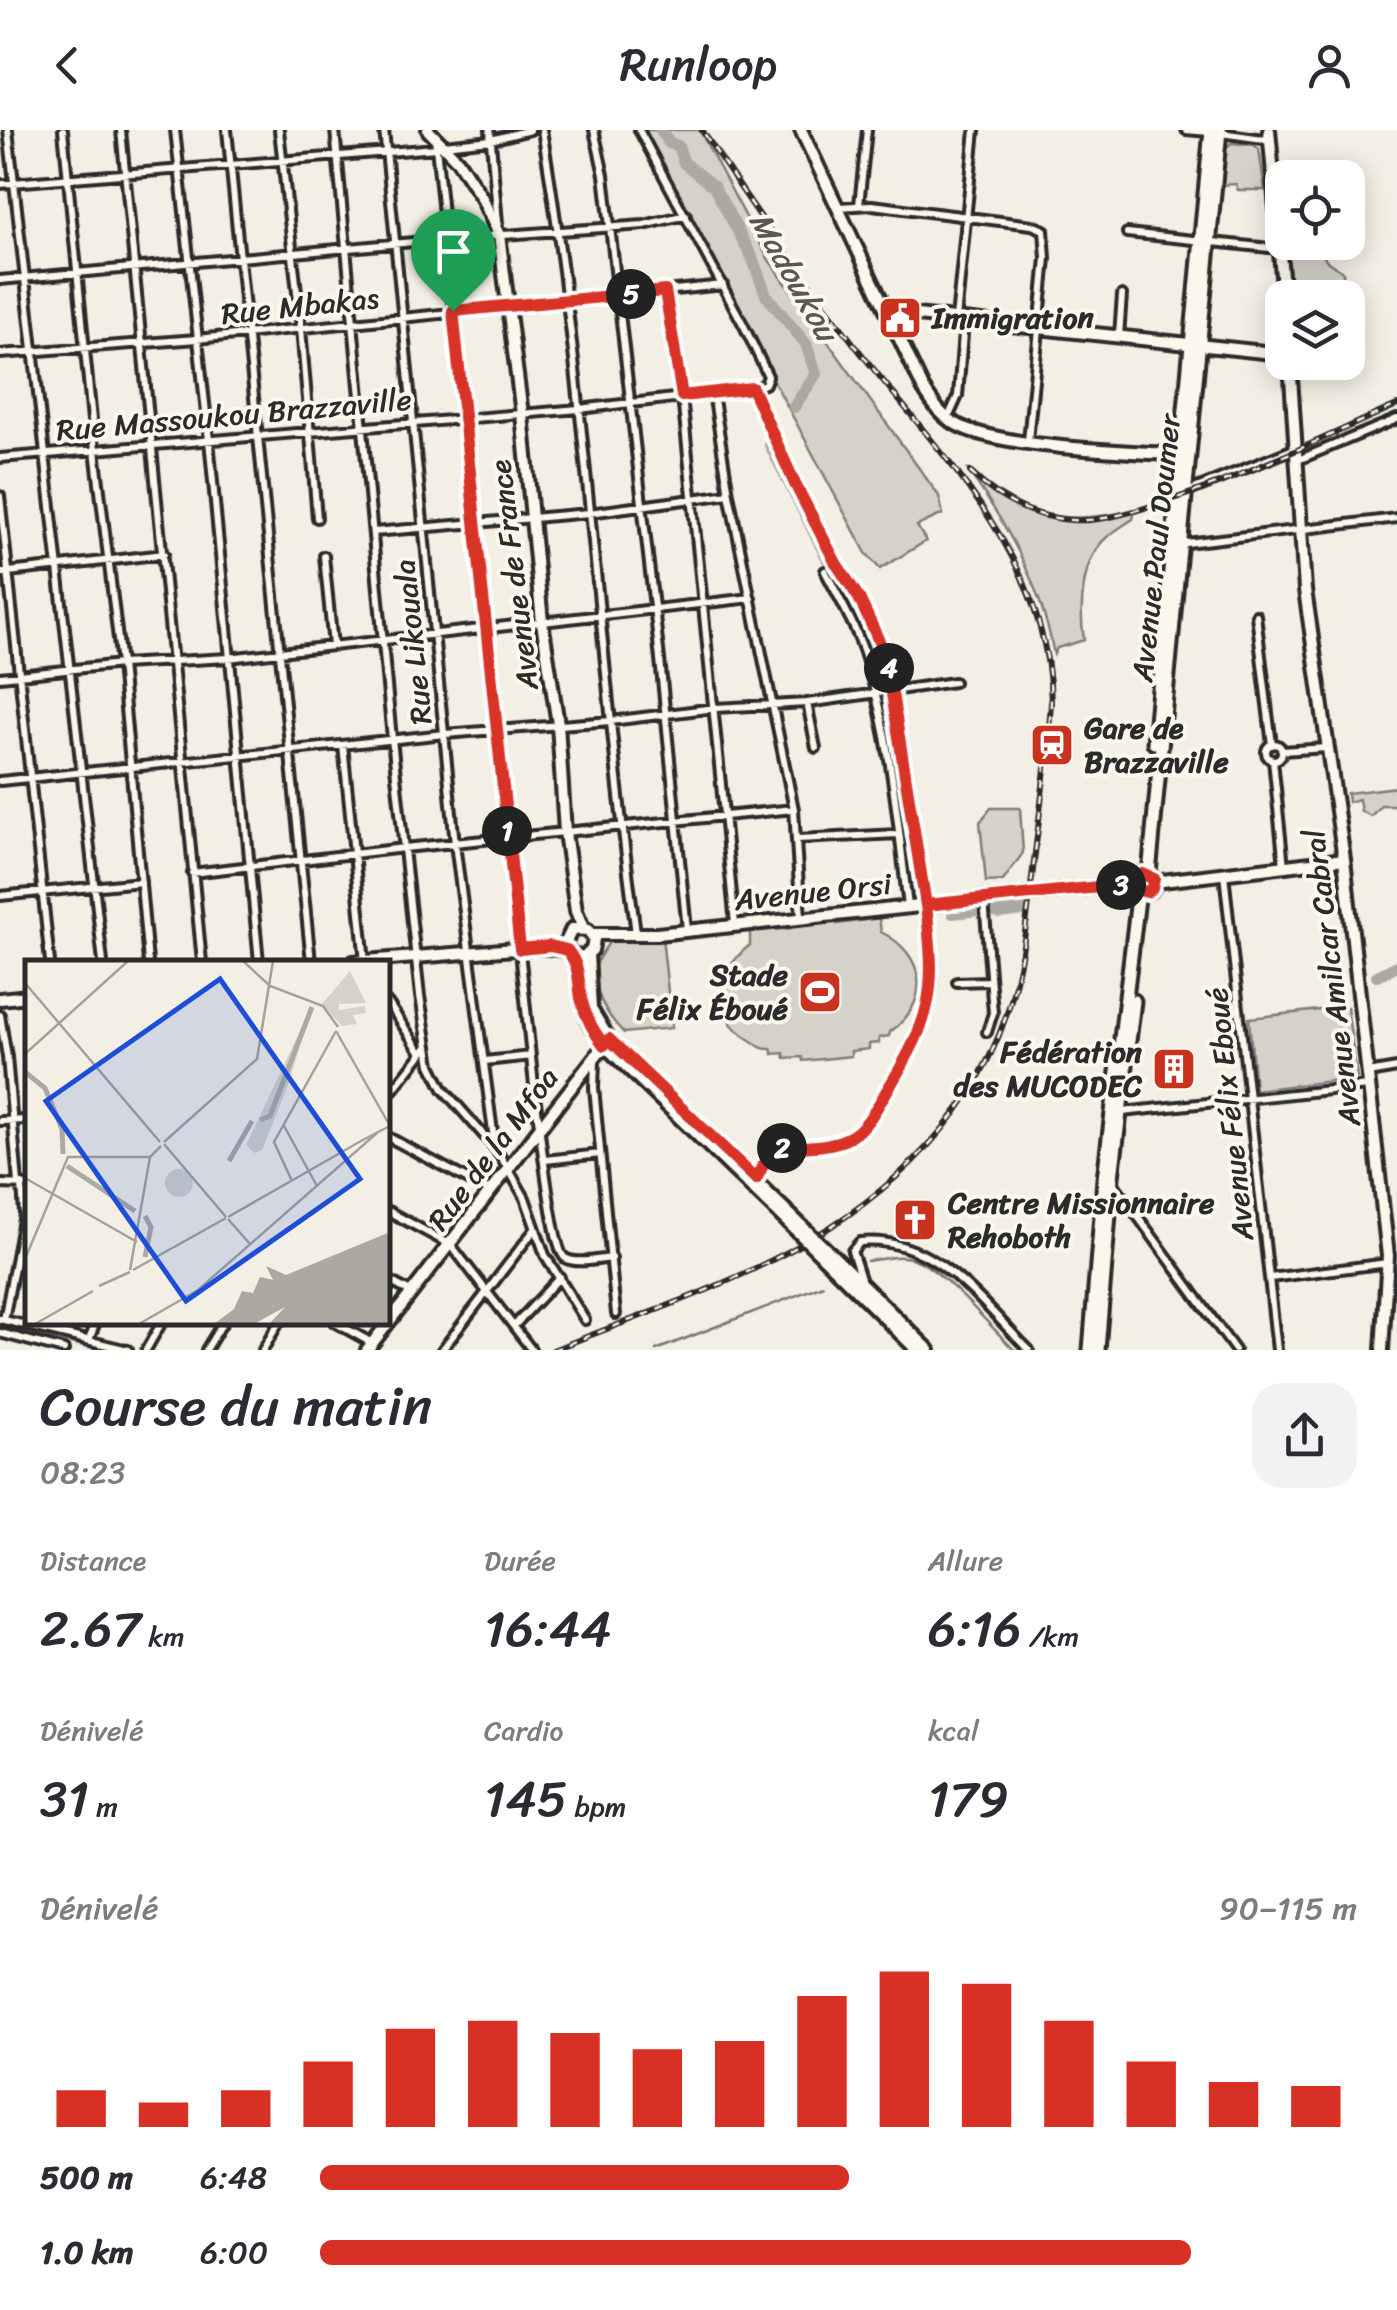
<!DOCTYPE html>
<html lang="fr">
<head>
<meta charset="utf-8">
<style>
  :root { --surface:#fff; --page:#f2f2f3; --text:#2b2b33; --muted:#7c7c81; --accent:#d93025 }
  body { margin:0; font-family:Sriracha,sans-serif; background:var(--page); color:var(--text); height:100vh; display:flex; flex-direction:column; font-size:38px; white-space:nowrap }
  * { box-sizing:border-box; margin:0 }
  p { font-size:32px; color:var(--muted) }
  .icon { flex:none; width:55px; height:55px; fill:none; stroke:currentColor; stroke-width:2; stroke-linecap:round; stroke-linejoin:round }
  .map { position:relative; height:1220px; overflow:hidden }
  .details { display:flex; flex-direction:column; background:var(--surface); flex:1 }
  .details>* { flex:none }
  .controls { position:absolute; left:1265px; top:30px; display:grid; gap:20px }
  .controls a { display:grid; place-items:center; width:100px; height:100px; border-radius:20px; background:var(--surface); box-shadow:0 5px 25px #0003; font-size:50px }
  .pin { position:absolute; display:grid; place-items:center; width:85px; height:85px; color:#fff; margin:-102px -42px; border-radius:50% 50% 50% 0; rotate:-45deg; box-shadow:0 0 10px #0007 }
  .pin .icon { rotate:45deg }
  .km { position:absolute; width:50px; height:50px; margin:-25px; border-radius:50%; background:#222; color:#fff; font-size:28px; line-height:50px; text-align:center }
  .round { display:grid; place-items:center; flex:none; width:105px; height:105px; border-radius:30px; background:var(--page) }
  .head { display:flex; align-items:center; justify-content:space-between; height:170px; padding:0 40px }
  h1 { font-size:55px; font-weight:600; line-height:75px }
  .metrics { display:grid; grid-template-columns:repeat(3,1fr); gap:15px; height:170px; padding:10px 40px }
  .metrics div { display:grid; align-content:center }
  .metrics b { font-size:50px; font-weight:600 }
  .metrics small { font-size:28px; font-weight:400 }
  .metrics p { font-size:28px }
  .chart { height:280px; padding:20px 40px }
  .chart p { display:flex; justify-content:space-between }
  .chart svg { width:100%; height:180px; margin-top:10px; stroke:var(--accent); stroke-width:6 }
  ul { padding:0 40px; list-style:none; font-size:32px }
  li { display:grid; grid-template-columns:160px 120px 1fr; align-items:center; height:75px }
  li i { height:25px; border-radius:12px; background:var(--accent) }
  header { display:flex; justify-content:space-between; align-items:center; height:130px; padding:0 40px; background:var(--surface); font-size:45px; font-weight:600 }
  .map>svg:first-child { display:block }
  .green { fill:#d5d2c9; stroke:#807e7a; stroke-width:2.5 }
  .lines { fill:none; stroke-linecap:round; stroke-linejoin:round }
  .stream { stroke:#787772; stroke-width:2.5 }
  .river { stroke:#aca9a2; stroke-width:12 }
  .street-casing { stroke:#2b2b2b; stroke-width:14 }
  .secondary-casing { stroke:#2b2b2b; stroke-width:18 }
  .primary-casing { stroke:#2b2b2b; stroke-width:19 }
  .street { stroke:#fbf7ec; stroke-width:6 }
  .secondary { stroke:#fbf7ec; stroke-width:10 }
  .primary { stroke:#fbf7ec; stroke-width:11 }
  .rail-casing { stroke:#2b2b2b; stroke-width:6 }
  .rail { stroke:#fbf7ec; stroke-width:2.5; stroke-dasharray:8; stroke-linecap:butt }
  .secondary-bridge-casing { stroke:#2b2b2b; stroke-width:18; stroke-linecap:butt }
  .secondary-bridge { stroke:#fbf7ec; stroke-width:10 }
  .route-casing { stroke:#fff; stroke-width:20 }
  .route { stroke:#d93025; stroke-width:12 }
  .labels { text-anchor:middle; stroke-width:8; stroke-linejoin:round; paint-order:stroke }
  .street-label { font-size:30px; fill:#2b2b2b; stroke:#fbf7ec }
  .poi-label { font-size:30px; font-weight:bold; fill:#2b2b2b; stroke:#fbf7ec; text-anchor:start }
  .water-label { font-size:32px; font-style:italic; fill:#585755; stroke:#fbf7ec }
  .inset-river { fill:none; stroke:#aca9a2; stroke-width:5 }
  .inset-road { fill:none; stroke:#a3a19a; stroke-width:2.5 }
  .view { fill:#1d4ed8; fill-opacity:0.15; stroke:#1d4ed8; stroke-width:5 }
  .inset-edge { fill:none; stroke:#2b2b2b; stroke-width:5 }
</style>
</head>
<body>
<header><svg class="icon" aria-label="back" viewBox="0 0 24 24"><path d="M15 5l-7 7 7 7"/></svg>Runloop<svg class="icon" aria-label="person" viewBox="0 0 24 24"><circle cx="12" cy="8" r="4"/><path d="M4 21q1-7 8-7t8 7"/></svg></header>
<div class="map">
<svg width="1397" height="1220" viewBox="0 0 1397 1220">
  <rect width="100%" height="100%" fill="#f3efe4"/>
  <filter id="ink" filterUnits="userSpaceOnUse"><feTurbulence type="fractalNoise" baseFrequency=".01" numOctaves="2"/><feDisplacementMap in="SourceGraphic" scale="20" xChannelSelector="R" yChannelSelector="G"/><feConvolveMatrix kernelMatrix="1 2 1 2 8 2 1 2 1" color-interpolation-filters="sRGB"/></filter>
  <g filter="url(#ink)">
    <path class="green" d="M639,0H699L702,5L769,130L939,366L943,384L917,396L926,411L880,439L866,423Z
      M1231,13L1254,15L1259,19L1265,60H1238L1236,54L1221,55L1226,18Z
      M1319,120L1328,132L1343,142L1345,167H1292L1287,121Z
      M967,339C1019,389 1066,396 1135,380L1133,389C1124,395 1114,401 1106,408C1081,430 1079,480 1084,510L1057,518L1054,524C1041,455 1008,396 967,339Z
      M1397,657V675H1381L1371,686L1361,681L1359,669L1348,672L1347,663Z
      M991,678H1020L1023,723L1003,751L986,752L980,692Z
      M879,788L881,802C926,824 932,872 890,902L889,906L879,908V913L869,914V919L851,921V926L803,931L802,927L785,928L784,923L773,924L771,919C759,919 760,916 750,910C709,886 716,841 750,815V802L791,798L792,793L835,789L837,794Z
      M662,807L672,898L624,903C607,886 591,860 596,834C598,827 606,818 609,812Z
      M1347,877L1357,948L1255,960L1249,888Z"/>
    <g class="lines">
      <path class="stream" d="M867,1131C883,1129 898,1124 914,1129C940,1137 992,1198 1014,1220
        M0,1197L102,1220
        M656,1220L823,1155"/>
      <path class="river" d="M661,0L669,13L678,16L684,33L714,57L752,127L766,165L806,214L816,244L794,277
        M770,315L866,505L885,556
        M886,570L898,643
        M905,702L916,764
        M989,778L999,783L1024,780
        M953,783L979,780
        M1377,846L1397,836"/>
      <defs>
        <path id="street" d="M8,0L103,832
          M63,0L95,320L121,534L148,832
          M121,0L202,832
          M175,0L209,310L259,832
          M227,0L311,832
          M279,0L301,198L317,388
          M335,0L392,609L420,866L431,935L443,959L495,1018L509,1040L525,1068L545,1125L585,1190
          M384,0L455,714L495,1017
          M490,0L498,93
          M542,0C587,266 599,536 636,803
          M594,0L604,45L660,529L687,800
          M1186,0L1209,2
          M1221,3L1270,10
          M435,7L535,965C539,989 552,1119 565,1128C576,1135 600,1129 612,1128
          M444,15L491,10L530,0
          M0,54L436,18
          M859,75L867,0
          M838,77L872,75L1032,95L1044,100L1046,128L1028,311
          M1127,103L1279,119
          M0,150L446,109L644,95L686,85
          M665,161L682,266L735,794
          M956,189L975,0
          M1119,206L1122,165
          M0,224L197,209L723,155
          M752,259L795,355L836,433L859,468L886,526L933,834C933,847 933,860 929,873C921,904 878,991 850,1007C831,1018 802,1016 781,1019L767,1030L756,1049
          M713,263L729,364L794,679L801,789
          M948,288L958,266L964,191
          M0,328L579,279L752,259L765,254L768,246L744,196L639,0
          M1298,330L1397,289
          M1187,362L1296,318
          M0,366L50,832
          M374,402L589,383L729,364
          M1178,414L1397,388
          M324,426L333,516
          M825,441C840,470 858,500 867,532C891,611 898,695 908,777
          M0,443L164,424
          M1256,485L1272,615
          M0,547L121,534L228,528L751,468
          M807,573L816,618
          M1266 622a8 8 0 1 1 16 0a8 8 0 1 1-16 0Z
          M343,615L365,832
          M1282,621L1326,618
          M1273,630L1284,736
          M0,651L445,604L611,591L715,578L807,573L954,552
          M798,709L898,704
          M192,743L404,718L794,679
          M1224,744L1277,1220
          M0,766L141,752
          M984,770L993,883L987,902
          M957,852L989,851
          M388,873L422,924
          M0,885L7,927L18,1053
          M485,931L531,926
          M595,931L594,958L616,1184
          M1368,943L1397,938
          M388,966L427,917
          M1122,982L1368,956
          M0,991L28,990
          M388,1007L491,1062
          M545,1030L600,1024
          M1112,1051L1235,1220
          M0,1054L28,1055
          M388,1081L451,1115L531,1219
          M1270,1148L1388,1133
          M861,1149L852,1121L860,1112C935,1105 980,1172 1029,1220
          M388,1150L412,1163
          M0,1189L128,1220
          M4,1190L24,1084L22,1054
          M334,1192L372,1213
          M514,1196L560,1147
          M0,1203L64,1220
          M89,1210L96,1192
          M146,1220L162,1192
          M206,1220L223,1192
          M263,1220L279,1192
          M442,1220L535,1099"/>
        <path id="secondary" d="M428,0L458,31L482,68L499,105L522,284L542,492L558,594L565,702L576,781L583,798
          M801,0L923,258C932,272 940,285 954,293C997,319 1129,321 1185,325
          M1269,0L1284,168
          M889,182L1282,224
          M1290,232L1305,460L1344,729L1388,1126L1382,1220
          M1154,752L1344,729
          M592,804H657L1136,753
          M571,824L583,827L592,820L594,809L588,800L572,799L565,814L580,842L581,867L589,893L604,915L803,1107
          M588,824L591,879L609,909L808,1102
          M353,832L540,817L567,820
          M0,869L28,866
          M830,1123L929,1220
          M824,1128L917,1220
          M367,1220L609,909"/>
        <path id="primary" d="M1154,613L1211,0
          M1136 753a9 9 0 1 1 18 0a9 9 0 1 1-18 0Z
          M1149,744L1220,0
          M1090,1220L1104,1049L1139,760
          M1098,1220L1112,1047L1134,871"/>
      </defs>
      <use href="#street" class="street-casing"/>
      <use href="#secondary" class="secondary-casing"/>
      <use href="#primary" class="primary-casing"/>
      <use href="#street" class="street"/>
      <use href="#secondary" class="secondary"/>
      <use href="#primary" class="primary"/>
      <defs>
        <path id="rail" d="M970,342C999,370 1032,387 1072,390C1097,392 1124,384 1148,377C1234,352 1315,311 1397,275
          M553,1220C625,1191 701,1166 770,1131C873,1080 969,998 1006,886C1024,833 1028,778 1035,723C1041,672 1048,622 1051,572C1048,425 941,327 857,218C803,148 750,74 702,0"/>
      </defs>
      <use href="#rail" class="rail-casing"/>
      <use href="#rail" class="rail"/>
      <defs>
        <path id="secondary-bridge" d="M808,1102L830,1123
          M803,1107L824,1128"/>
      </defs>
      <use href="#secondary-bridge" class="secondary-bridge-casing"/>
      <use href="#secondary-bridge" class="secondary-bridge"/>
    </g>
  </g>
  <g class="lines" filter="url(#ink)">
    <defs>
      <path id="route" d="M453,181L520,819L550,816L567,820C580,836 578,849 581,868C585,886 593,901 604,915L609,909L756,1049L766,1030L781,1018C802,1016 831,1018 850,1007C867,998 878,975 888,959C934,884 936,861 926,775L1136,753L1143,744L1154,749L1152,758L1147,762L1139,760L1136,753L926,775L886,526L859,468L836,433L795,354L752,258L682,266L665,161L453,181"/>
    </defs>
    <use href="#route" class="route-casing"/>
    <use href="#route" class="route"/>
  </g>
  <defs>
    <symbol id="civic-square" viewBox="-11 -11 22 22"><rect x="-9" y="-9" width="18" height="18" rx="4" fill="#c8321e" stroke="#fbf7ec"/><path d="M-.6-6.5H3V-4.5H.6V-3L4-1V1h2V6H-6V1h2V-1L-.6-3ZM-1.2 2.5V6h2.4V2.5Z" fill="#fff"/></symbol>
    <symbol id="station-square" viewBox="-11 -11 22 22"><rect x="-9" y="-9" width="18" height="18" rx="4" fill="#c8321e" stroke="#fbf7ec"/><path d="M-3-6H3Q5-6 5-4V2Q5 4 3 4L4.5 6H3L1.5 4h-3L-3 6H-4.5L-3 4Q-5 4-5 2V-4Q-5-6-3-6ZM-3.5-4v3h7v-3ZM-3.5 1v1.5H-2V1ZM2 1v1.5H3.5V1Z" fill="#fff"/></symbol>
    <symbol id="stadium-square" viewBox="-11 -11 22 22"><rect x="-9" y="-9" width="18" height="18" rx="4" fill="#c8321e" stroke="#fbf7ec"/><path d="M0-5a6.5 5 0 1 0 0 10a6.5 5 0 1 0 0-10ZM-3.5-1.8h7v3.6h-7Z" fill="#fff"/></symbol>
    <symbol id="building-square" viewBox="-11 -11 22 22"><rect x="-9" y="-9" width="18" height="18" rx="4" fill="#c8321e" stroke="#fbf7ec"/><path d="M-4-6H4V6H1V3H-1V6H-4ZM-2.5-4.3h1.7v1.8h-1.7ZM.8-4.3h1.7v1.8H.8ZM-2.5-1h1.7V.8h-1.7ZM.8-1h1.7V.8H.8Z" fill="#fff"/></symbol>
    <symbol id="church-square" viewBox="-11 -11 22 22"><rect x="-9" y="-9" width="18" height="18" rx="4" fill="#c8321e" stroke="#fbf7ec"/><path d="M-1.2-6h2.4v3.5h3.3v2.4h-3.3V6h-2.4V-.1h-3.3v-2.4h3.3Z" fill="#fff"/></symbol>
  </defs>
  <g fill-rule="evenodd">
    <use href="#civic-square" x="875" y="163" width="50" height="50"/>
    <use href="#station-square" x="1027" y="590" width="50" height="50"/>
    <use href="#stadium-square" x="795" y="837" width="50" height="50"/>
    <use href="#building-square" x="1149" y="914" width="50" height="50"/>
    <use href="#church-square" x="890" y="1065" width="50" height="50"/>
  </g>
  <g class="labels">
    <g class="street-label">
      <text transform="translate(300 176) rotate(-6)" y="10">Rue Mbakas</text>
      <text transform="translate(234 285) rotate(-5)" y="10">Rue Massoukou Brazzaville</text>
      <text transform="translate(1156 418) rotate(-84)" y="10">Avenue Paul Doumer</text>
      <text transform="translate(514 445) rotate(-97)" y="10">Avenue de France</text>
      <text transform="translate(413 512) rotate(-96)" y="10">Rue Likouala</text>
      <text transform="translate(813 762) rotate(-6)" y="10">Avenue Orsi</text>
      <text transform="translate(1332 848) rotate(-97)" y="10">Avenue Amilcar Cabral</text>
      <text transform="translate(1230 984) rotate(-96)" y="10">Avenue Félix Eboué</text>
      <text transform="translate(493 1019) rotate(-53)" y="10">Rue de la Mfoa</text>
    </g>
    <g class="poi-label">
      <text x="932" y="198">Immigration</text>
      <text x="1084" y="608">Gare de<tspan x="1084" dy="34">Brazzaville</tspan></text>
      <text x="788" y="855" text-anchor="end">Stade<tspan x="788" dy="34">Félix Éboué</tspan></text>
      <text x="1142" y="932" text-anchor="end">Fédération<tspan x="1142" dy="34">des MUCODEC</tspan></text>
      <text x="948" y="1083">Centre Missionnaire<tspan x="948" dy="34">Rehoboth</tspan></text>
    </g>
    <g class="water-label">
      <text transform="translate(794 146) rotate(60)" y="11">Madoukou</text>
    </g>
  </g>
  <g transform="translate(25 830)">
    <rect width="365" height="365" fill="#f3efe4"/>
    <path d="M325,11L341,43L314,44V50L340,46L341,53L328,55L332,64L317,66L297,44ZM285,50L265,120L237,190L229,193L221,185ZM140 223a14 14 0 1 1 28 0a14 14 0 1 1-28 0Z" fill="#d5d2c9"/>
    <path d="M365,272V364H244L260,347L229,364H189L209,349L217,331L228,333L235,317L248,320L241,306L261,315Z" fill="#aca9a2"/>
    <path class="inset-river" d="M0,112L20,128L37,169L38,194M235,160L245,156L287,47M204,201L227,161M42,206L110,251M120,297L126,267L120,256M322,297L365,334"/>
    <path class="inset-road" d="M218,1L245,26L298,46L313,67M0,23L135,182M0,94L103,1M258,164L292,226M139,182L232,99L248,1M139,184L201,257M0,218L112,282M267,221L249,182L311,71M203,257L336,181L357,170L365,166L311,71M203,259L225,284M0,299L43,197H125M105,310L125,197L136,186M108,310L201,258M74,326L105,312M10,364L68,331M114,364L173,330L352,173"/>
    <path class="view" d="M195,19L335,219L161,341L21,141Z"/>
    <rect width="365" height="365" class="inset-edge"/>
  </g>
</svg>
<div class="controls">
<a><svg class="icon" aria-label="locate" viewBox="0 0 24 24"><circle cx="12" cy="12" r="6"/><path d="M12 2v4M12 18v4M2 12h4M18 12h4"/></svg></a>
<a><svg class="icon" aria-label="layers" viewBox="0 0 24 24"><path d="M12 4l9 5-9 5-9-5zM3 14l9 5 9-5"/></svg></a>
</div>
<div class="pin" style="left:453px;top:181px;background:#1e9e55"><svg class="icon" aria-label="arrive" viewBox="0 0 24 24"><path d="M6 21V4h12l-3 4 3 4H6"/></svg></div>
<b class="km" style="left:507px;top:701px">1</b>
<b class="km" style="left:782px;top:1018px">2</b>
<b class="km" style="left:1121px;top:755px">3</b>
<b class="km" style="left:889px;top:538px">4</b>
<b class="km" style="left:631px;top:164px">5</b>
</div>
<section class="details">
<div class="head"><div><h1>Course du matin</h1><p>08:23</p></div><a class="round"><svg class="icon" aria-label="share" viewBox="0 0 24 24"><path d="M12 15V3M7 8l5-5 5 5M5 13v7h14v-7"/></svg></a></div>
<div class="metrics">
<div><p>Distance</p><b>2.67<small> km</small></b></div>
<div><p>Durée</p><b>16:44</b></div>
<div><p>Allure</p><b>6:16<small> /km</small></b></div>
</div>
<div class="metrics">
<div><p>Dénivelé</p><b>31<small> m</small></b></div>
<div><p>Cardio</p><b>145<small> bpm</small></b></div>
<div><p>kcal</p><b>179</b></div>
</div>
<div class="chart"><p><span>Dénivelé</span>90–115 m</p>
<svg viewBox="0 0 160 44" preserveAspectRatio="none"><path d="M5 44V35M15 44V38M25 44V35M35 44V28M45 44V20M55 44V18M65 44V21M75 44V25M85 44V23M95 44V12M105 44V6M115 44V9M125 44V18M135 44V28M145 44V33M155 44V34"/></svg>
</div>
<ul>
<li><b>500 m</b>6:48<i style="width:51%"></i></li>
<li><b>1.0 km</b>6:00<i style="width:84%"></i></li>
</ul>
</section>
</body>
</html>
